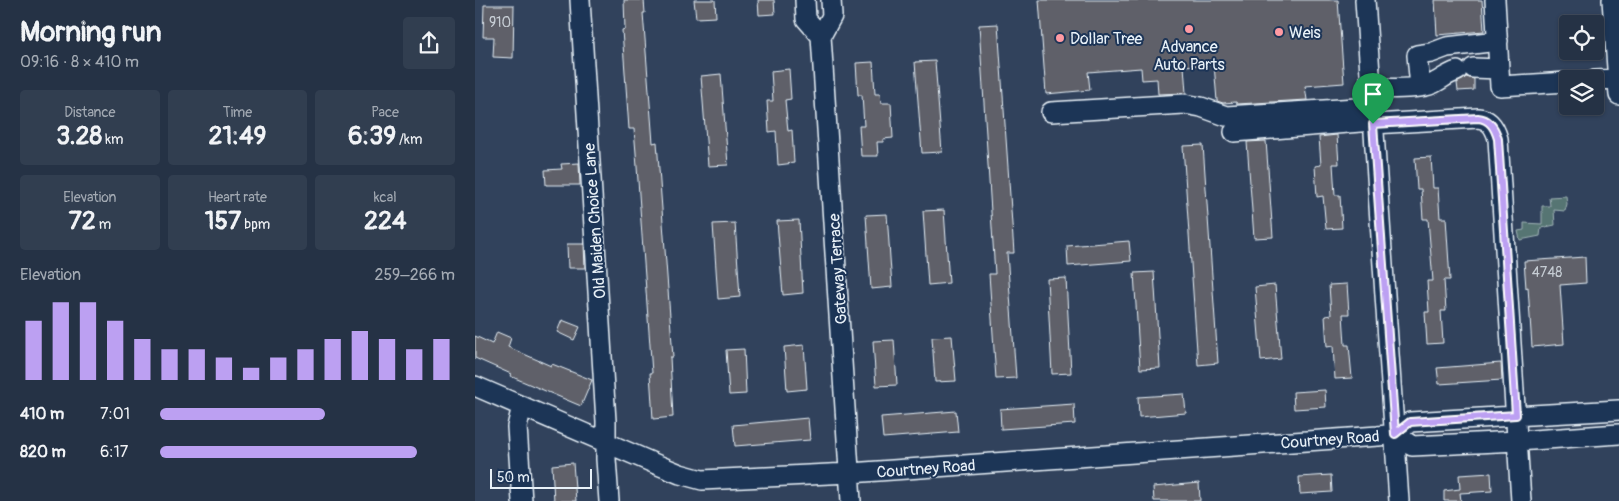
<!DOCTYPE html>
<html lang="en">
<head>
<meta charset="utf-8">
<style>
  :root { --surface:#253245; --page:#313e50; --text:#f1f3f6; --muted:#a3aab3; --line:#424d5e; --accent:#bca0f2 }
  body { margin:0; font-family:Pangolin,sans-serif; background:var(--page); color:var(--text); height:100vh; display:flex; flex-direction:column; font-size:19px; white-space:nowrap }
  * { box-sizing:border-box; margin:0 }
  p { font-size:16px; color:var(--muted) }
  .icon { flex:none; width:28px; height:28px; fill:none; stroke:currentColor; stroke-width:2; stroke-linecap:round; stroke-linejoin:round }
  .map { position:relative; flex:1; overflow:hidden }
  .details { display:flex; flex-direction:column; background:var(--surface); width:475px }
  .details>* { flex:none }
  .tools { position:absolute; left:1084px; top:15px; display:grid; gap:10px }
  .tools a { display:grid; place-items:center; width:45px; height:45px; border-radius:5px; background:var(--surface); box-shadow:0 1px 4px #0004,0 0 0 1px var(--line); font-size:25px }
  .scale { position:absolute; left:15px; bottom:12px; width:102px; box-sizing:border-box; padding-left:5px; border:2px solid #e8f1f8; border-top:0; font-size:14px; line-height:18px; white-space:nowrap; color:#e8f1f8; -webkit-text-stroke:4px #1d3557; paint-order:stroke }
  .pin { position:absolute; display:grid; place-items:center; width:42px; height:42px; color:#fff; margin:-51px -21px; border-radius:50% 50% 50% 0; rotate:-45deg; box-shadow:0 0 5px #0007 }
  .pin .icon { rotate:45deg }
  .round { display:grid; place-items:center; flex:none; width:52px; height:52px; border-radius:5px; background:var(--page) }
  .headline { display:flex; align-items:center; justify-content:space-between; height:85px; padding:0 20px }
  h1 { font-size:28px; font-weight:700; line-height:38px }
  .metrics { display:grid; grid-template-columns:repeat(3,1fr); gap:8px; height:85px; padding:5px 20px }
  .metrics div { display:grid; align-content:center; border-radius:5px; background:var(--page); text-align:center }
  .metrics b { font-size:25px; font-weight:700 }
  .metrics small { font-size:14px; font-weight:400 }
  .metrics p { font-size:14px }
  .chart { height:140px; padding:10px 20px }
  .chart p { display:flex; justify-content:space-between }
  .chart svg { width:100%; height:90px; margin-top:5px; stroke:var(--accent); stroke-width:6 }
  ul { padding:0 20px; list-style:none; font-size:16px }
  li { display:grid; grid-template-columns:80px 60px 1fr; align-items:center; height:38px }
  li i { height:12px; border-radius:6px; background:var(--accent) }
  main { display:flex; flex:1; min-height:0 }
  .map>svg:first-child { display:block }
  .green { fill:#577573; stroke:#a0b3b6 }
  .building { fill:#5f6169; stroke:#e8f1f8 }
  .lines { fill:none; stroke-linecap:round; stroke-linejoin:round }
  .minor-casing { stroke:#e8f1f8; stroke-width:22 }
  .minor { stroke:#1d3557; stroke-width:19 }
  .route-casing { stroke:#fff; stroke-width:10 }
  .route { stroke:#bca0f2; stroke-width:6 }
  .poi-dot { fill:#ff9aa2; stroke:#1d3557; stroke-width:2 }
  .labels { text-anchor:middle; stroke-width:4; stroke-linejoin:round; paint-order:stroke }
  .number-label { font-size:14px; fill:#c6cdd4 }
  .poi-label { font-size:16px; fill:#e8f1f8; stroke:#1d3557; text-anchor:start }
  .street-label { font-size:16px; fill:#e8f1f8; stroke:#1d3557 }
</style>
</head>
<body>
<main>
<section class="details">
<div class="headline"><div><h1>Morning run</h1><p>09:16 · 8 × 410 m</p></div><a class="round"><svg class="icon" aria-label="share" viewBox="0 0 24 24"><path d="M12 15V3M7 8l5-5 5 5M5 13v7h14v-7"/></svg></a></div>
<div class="metrics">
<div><p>Distance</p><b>3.28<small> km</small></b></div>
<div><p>Time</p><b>21:49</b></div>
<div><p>Pace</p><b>6:39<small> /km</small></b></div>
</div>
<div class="metrics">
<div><p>Elevation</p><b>72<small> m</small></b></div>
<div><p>Heart rate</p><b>157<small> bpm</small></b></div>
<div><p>kcal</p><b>224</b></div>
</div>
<div class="chart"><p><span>Elevation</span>259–266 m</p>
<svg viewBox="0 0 160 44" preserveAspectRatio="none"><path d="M5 44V15M15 44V6M25 44V6M35 44V15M45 44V24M55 44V29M65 44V29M75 44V33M85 44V38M95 44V33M105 44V29M115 44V24M125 44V20M135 44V24M145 44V29M155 44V24"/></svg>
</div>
<ul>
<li><b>410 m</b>7:01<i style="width:56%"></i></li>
<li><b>820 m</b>6:17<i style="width:87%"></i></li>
</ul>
</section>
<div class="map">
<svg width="1144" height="501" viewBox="0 0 1144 501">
  <rect width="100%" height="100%" fill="#31425c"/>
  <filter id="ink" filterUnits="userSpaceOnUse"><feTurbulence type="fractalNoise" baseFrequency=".02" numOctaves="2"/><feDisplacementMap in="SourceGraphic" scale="10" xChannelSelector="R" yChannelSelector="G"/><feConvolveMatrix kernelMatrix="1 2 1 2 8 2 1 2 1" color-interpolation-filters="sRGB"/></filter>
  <g filter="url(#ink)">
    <path class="green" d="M1091,196L1092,204L1090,211L1079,210L1080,225L1066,228L1065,236L1045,240L1043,231L1049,230V223L1067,224V206H1075L1074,197Z"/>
    <path class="building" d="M149,0H169L170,13H168L178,143L182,142L198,357H195L198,417L178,419L175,373H177L161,153L159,129H154L147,30L150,29Z
      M219,0H240L241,17L221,18Z
      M283,0H299L300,14L284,15Z
      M564,0H863L869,83L830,86L832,100L762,104L761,102L748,103L742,101L739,64L709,66L711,93L683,94L682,79L667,80L666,68L613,72L615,90L571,94Z
      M960,0H1007L1009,31L962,35Z
      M9,5H39L38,58L18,57L19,37H8Z
      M523,24L539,253H532L541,378L521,379L514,274H520L504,25Z
      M460,61L467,152L447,153L440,62Z
      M398,62L400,94H405L406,103H416L418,138L408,139V142H402L403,156H386L384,126H389L387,95H383L381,63Z
      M314,69L316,99L310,100L313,131L317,130L319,163L303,165L301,131L294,132L292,101H298L296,71Z
      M246,74L253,165L233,166L226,76Z
      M991,77L999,79V90L983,91L982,83Z
      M862,135L864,164H858L860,195H865L867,228L851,229L848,196L842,197L840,166L846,165L844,137Z
      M791,141L798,237L779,238L772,142Z
      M728,145L743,363L723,365L708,146Z
      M956,157L958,188H963L965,218H971L975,280H969L971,311H966L968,343L952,344L950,312H954L952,281H958L953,219H948L946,189H942L940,158Z
      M104,163L105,185H71L70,170L87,169L86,164Z
      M469,210L474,283L453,285L448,211Z
      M412,214L417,287L396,289L391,215Z
      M324,220L328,293L308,295L302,221Z
      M260,223L265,297L243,299L238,224Z
      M654,241L656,261L593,266L592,246Z
      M92,244H109L110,268H93Z
      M1110,257L1111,283L1085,285L1089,344L1057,347L1053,287L1051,288L1049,261Z
      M679,272L685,368L665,369L659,273Z
      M591,278L596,373L577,374L572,279Z
      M872,284L874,314H868L870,345H874L877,378L860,379L858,346L852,347L850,316L856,315L854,285Z
      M800,285L806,359L786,361L780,287Z
      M87,320L105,327L99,340L82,332Z
      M22,332L36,338L33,347L76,366L77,364L117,380L106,406L35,376L36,374L0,358V336L17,344Z
      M477,336L481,381L460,382L457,337Z
      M419,340L422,385L401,386L398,341Z
      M329,345L332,389L312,391L309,347Z
      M269,349L271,394L254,395L251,350Z
      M1026,363L1027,380L964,384L962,368Z
      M850,390L851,407L819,409L818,392Z
      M709,394L711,413L664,417L663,397Z
      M599,404L600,424L526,429L525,409Z
      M481,411L483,432L408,438L406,417Z
      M333,418L335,440L260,446L258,425Z
      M98,463L101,501H79L77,465Z
      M1016,473L1017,491L985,493L986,501H969V491L985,489L984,475Z
      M856,475L857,492L825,494L824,477Z
      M724,483L725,501H679L678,487Z"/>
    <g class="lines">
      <defs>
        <path id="minor" d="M105,0L131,421V459L134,501
          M330,0L331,19L346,36
          M356,0L357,16L346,36L376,501
          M890,0L924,501
          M1020,0L1025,86L1092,82
          M1137,0L1144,95
          M998,68L1024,69
          M1120,80L1143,79
          M945,87L942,55L956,53L972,47L1023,41
          M896,89C910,88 945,90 957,84C966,80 972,74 982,71
          M576,112L709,104L726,107L751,116L897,107
          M898,124L1003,118C1015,119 1020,128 1023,139L1046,501
          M759,132L898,121
          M0,386L183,465L205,474L227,480L375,473L903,436L920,434L935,422L1144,410
          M47,406L42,427L47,501
          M920,434L937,446L1043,441L1144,434"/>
      </defs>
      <use href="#minor" class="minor-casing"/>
      <use href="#minor" class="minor"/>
    </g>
  </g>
  <g class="lines" filter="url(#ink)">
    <defs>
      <path id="route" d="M1003,118C1015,119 1020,128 1023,139L1041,415L935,422L920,434L898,124Z"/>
    </defs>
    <use href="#route" class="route-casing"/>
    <use href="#route" class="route"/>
  </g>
  <g class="poi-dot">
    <circle cx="714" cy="29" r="5"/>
    <circle cx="804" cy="32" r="5"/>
    <circle cx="585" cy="38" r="5"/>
  </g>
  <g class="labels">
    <g class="number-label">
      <text x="25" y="27">910</text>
      <text x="1072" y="277">4748</text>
    </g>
    <g class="poi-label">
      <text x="814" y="38">Weis</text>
      <text x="595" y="44">Dollar Tree</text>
      <text x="714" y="52" text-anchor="middle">Advance<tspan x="714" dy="18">Auto Parts</tspan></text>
    </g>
    <g class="street-label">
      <text transform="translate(119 221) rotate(-94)" y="6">Old Maiden Choice Lane</text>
      <text transform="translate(362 269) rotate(-94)" y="6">Gateway Terrace</text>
      <text transform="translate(855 439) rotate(-4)" y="6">Courtney Road</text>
      <text transform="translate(451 468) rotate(-4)" y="6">Courtney Road</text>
    </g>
  </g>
</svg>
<div class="tools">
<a><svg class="icon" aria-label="locate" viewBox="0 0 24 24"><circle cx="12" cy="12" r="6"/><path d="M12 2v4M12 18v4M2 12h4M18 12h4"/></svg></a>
<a><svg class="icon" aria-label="layers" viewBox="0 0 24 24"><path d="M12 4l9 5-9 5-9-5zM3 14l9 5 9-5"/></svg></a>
</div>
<div class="scale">50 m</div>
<div class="pin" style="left:898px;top:124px;background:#1e9e55"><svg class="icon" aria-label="arrive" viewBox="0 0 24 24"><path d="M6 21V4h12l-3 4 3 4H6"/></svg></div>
</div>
</main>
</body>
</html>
